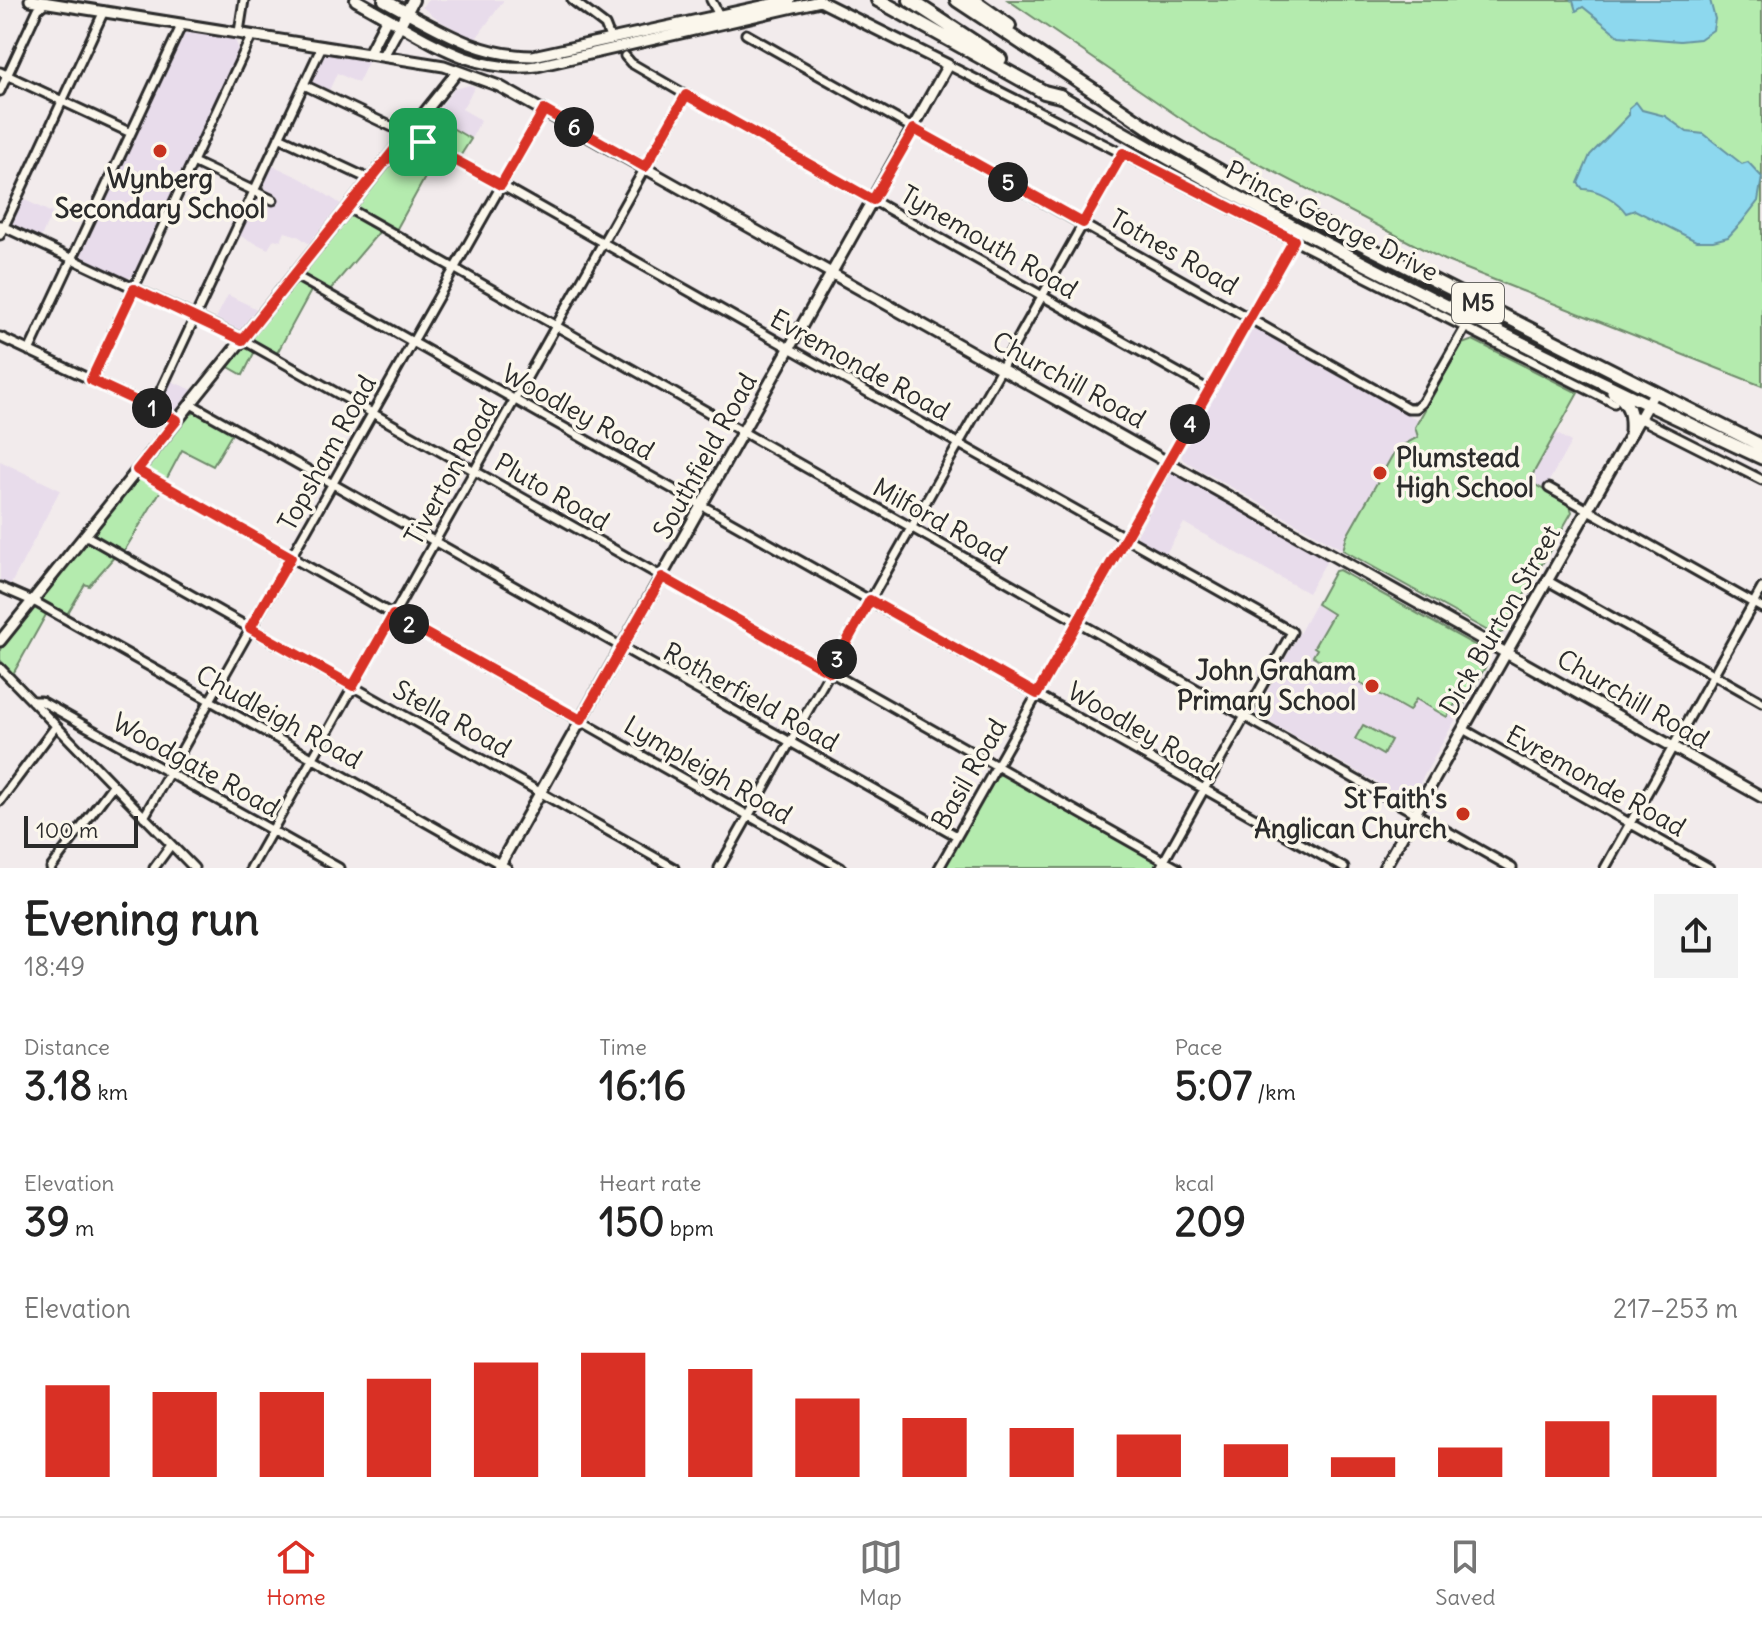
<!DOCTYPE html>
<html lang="en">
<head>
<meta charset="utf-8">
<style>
  :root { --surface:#fff; --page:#f2f2f2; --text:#222; --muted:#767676; --line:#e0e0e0; --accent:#d93025 }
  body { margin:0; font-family:Delius,sans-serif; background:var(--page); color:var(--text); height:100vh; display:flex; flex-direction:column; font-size:30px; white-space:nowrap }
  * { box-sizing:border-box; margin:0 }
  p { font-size:26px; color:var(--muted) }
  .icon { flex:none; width:44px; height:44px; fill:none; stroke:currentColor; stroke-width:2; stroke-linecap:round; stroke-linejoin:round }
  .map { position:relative; height:868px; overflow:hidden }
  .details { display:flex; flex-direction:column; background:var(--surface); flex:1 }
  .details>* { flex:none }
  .scale { position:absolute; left:24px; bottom:20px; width:114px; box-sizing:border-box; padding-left:8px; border:4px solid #2b2b2b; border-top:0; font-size:22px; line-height:28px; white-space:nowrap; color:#2b2b2b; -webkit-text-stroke:6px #fbf7ec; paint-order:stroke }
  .pin { position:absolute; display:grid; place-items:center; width:68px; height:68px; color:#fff; margin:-34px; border-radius:16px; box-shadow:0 4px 12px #0006 }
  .km { position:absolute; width:40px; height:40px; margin:-20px; border-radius:50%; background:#222; color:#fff; font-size:22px; line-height:40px; text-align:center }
  .round { display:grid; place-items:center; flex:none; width:84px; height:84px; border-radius:0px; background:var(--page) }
  .head { display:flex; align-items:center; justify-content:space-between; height:136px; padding:0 24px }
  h1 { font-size:44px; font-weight:700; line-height:60px }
  .metrics { display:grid; grid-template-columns:repeat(3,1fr); gap:12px; height:136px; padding:8px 24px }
  .metrics div { display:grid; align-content:center }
  .metrics b { font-size:40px; font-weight:700 }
  .metrics small { font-size:22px; font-weight:400 }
  .metrics p { font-size:22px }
  .chart { height:224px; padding:16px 24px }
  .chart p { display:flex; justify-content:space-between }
  .chart svg { width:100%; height:144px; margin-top:8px; stroke:var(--accent); stroke-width:6 }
  .tab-bar { display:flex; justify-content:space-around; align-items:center; height:112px; border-top:2px solid var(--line); background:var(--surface); font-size:22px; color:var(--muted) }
  .tab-bar a { display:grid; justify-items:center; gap:4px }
  .tab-bar .on { color:var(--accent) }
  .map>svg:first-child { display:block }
  .built { fill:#e8dceb }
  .green { fill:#b4ebae; stroke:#708b6c; stroke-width:2 }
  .water { fill:#8dd8ee; stroke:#6693a0; stroke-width:2 }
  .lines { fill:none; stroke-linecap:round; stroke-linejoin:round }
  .minor-casing { stroke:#2b2b2b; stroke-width:13 }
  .tertiary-casing { stroke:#2b2b2b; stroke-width:15 }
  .secondary-casing { stroke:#2b2b2b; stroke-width:16 }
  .primary-casing { stroke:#2b2b2b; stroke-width:17 }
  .motorway-casing { stroke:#2b2b2b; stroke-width:18 }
  .minor { stroke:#fbf7ec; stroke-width:7 }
  .tertiary { stroke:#fbf7ec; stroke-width:9 }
  .secondary { stroke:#fbf7ec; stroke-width:10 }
  .primary { stroke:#fbf7ec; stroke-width:11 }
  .motorway { stroke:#fbf7ec; stroke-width:12 }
  .route-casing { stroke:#fff; stroke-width:16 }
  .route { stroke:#d93025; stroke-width:10 }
  .poi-dot { fill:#c8321e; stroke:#fbf7ec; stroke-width:3 }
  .labels { text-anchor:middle; stroke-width:7; stroke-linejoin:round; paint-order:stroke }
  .shield { fill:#fbf7ec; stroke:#696865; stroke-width:2 }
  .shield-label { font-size:24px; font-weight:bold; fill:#2b2b2b }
  .poi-label { font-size:26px; font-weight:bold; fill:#2b2b2b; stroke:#fbf7ec; text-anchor:end }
  .street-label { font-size:26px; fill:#2b2b2b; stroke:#fbf7ec }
</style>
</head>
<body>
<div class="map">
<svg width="1762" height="868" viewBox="0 0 1762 868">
  <rect width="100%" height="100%" fill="#f2ebec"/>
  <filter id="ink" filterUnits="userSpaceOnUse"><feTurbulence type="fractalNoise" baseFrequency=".0125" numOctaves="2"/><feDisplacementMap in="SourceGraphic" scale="16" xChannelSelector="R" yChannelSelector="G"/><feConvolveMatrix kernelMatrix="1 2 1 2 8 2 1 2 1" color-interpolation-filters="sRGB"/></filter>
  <g filter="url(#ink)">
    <path class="built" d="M427,0H504L475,40L442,22L422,7Z
      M188,32L235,40L239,49L133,276L125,279L82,259L80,253L182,35Z
      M325,53L369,60L358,83L337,73L328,93L311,85Z
      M470,85L475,87L462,109L481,120L471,139L433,117L454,89Z
      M272,165L302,179L344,206L311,245L298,236L285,232L281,241L274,239L268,249L240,236L255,202L260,199L271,204L275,195L266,190L264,183Z
      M23,199L52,213L40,239L13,226L12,222Z
      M228,295L259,310L244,329L237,331L215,320Z
      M1257,328L1418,420L1462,344L1473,340L1578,393L1556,433L1571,442L1544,490L1570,506L1572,512L1503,632L1495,635L1183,460L1181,455L1251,330Z
      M171,381L195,391L175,412L160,405Z
      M0,461L60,490L10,586L0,581Z
      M1175,471L1329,557L1308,593L1184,523L1165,555L1140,541L1137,535L1171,472Z
      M1339,569L1488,652L1490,658L1412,797L1408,800L1255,714L1334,570Z"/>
    <path class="green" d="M1008,0H1762V386L1444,260L1211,139Z
      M430,115L471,139L459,158L415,133Z
      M410,138L438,154L395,232L355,208Z
      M350,214L380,231L329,291L304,277L302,273Z
      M298,282L312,289L276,355L254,343L253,336L294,283Z
      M1473,340L1578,393L1529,481L1570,506L1572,512L1503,632L1495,635L1343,550L1347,536L1396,449L1418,437L1415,427L1419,420L1462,344Z
      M250,348L255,351L243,375L227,366L241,349Z
      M197,412L233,432L213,466L182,450L165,482L147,472L148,466L188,415Z
      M140,478L161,490L123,553L96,538L94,533L136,479Z
      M86,542L115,556L89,586L85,584L66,616L40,600Z
      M1339,570L1480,648L1487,664L1462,708L1455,704L1447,717L1416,699L1409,711L1313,656L1317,649L1314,647L1333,614L1317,604L1335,571Z
      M34,607L47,613L13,674L0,660V649Z
      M1363,725L1391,740L1383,755L1355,739Z
      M1002,774L1161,863L1158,868H943L994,777Z"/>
    <path class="water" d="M1570,0H1710L1715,19L1713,30L1700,39L1680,41L1619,36L1583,7L1576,11L1573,1Z
      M1636,102L1642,110L1665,116L1687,132L1704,134L1742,164L1748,162L1762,177L1758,201L1741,223L1728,237L1713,241H1696L1635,210L1626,213C1618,201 1598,189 1583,189L1578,183L1590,155L1629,115V108Z"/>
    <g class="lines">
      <defs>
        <path id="minor" d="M572,0L605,25L611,40
          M711,0L719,15
          M239,32L244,0
          M746,34L1408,408H1416L1422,403L1465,328
          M625,56L631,63L686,95L1209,390
          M948,65L1614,403
          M0,72L131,133
          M304,85L407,134L501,185L1292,632L1160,868
          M0,91L38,9L46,2
          M279,137L371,180
          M193,162L273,200
          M348,208L1512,868
          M0,225L238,337L1177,868
          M0,235L104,11
          M294,275L1344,868
          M0,337L177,420
          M29,351L182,24
          M91,380L252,35
          M191,404L957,836
          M152,409L322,46
          M1635,416L1762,480
          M137,470L841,868
          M1549,488L1762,608
          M85,535L674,868
          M1548,581L1762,702
          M0,587L37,603L507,868
          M0,668L194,868
          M32,701H41L339,868
          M1463,729L1709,868
          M0,801L56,726
          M144,817L544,110
          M51,868L113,785
          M154,868L171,845
          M251,868L686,95
          M719,868L1123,153
          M939,868L1294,240
          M1605,868L1762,588"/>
        <path id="tertiary" d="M30,0L444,66L499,86L1762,797
          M406,12C448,35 484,56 533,56L790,0
          M369,53L387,18
          M383,56L400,25C444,50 484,73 537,66L820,1
          M0,641L458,71
          M498,868L948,65L818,0
          M1384,868L1654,393"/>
        <path id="secondary" d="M356,0L400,25L413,0
          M384,0L406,12"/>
        <path id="primary" d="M1096,92L1162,137L1241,183L1762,446
          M1060,96C1287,230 1524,347 1762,458
          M1613,392C1630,402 1632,414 1631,432"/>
        <path id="motorway" d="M878,0L1044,92L1060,96
          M910,0L1000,59
          M957,0L1096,92
          M972,0L1009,26"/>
      </defs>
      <use href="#minor" class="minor-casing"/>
      <use href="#tertiary" class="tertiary-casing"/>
      <use href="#secondary" class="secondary-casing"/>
      <use href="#primary" class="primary-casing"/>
      <use href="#motorway" class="motorway-casing"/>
      <use href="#minor" class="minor"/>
      <use href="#tertiary" class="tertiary"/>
      <use href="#secondary" class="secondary"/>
      <use href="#primary" class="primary"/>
      <use href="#motorway" class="motorway"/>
    </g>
  </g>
  <g class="lines" filter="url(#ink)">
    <defs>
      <path id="route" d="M686,95L873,200L914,129L1083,223L1123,153L1294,240L1037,694L870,600L830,672L662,577L581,720L393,615L353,686L250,628L291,557L137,470L177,420L91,380L134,289L242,340L407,134L501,185L544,110L645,167Z"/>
    </defs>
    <use href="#route" class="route-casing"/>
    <use href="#route" class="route"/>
  </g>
  <g class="poi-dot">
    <circle cx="160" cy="151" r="8"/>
    <circle cx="1380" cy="473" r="8"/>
    <circle cx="1372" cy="686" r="8"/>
    <circle cx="1463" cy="814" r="8"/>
  </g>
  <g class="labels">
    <rect class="shield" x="1452" y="283" width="52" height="40" rx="6"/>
    <g class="shield-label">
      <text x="1478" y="311">M5</text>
    </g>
    <g class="poi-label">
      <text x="160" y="188" text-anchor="middle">Wynberg<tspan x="160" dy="30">Secondary School</tspan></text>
      <text x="1396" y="467" text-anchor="start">Plumstead<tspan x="1396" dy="30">High School</tspan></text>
      <text x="1356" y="680">John Graham<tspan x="1356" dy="30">Primary School</tspan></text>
      <text x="1447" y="808">St Faith's<tspan x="1447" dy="30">Anglican Church</tspan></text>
    </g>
    <g class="street-label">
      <text transform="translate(1332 221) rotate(27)" y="9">Prince George Drive</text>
      <text transform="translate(989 242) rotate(30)" y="9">Tynemouth Road</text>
      <text transform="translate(1174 252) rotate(30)" y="9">Totnes Road</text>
      <text transform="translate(860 365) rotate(29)" y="9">Evremonde Road</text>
      <text transform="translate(1069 380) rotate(29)" y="9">Churchill Road</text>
      <text transform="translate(578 412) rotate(29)" y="9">Woodley Road</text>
      <text transform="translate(327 453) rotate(-61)" y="9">Topsham Road</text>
      <text transform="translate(705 456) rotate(-61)" y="9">Southfield Road</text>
      <text transform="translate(451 472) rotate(-61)" y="9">Tiverton Road</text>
      <text transform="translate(552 492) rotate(30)" y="9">Pluto Road</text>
      <text transform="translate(940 521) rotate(29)" y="9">Milford Road</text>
      <text transform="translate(1500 620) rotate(-60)" y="9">Dick Burton Street</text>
      <text transform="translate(751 697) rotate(29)" y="9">Rotherfield Road</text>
      <text transform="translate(1633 699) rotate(30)" y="9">Churchill Road</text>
      <text transform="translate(279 717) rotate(29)" y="9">Chudleigh Road</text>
      <text transform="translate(452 719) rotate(29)" y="9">Stella Road</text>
      <text transform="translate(1143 731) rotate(30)" y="9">Woodley Road</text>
      <text transform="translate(196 765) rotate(29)" y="9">Woodgate Road</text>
      <text transform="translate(708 770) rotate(30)" y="9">Lympleigh Road</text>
      <text transform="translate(969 774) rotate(-60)" y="9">Basil Road</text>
      <text transform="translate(1596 781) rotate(29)" y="9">Evremonde Road</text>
    </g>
  </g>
</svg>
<div class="scale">100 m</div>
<div class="pin" style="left:423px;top:142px;background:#1e9e55"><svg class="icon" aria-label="arrive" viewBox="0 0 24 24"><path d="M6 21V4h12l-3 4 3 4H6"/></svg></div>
<b class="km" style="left:152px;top:408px">1</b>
<b class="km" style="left:409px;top:624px">2</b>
<b class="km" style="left:837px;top:659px">3</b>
<b class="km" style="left:1190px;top:424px">4</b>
<b class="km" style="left:1008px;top:182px">5</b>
<b class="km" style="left:574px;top:127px">6</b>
</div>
<section class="details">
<div class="head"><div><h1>Evening run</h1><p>18:49</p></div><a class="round"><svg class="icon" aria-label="share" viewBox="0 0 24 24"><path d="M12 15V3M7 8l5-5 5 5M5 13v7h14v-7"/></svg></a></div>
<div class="metrics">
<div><p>Distance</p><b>3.18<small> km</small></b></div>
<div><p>Time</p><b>16:16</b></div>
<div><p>Pace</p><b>5:07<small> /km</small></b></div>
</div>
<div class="metrics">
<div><p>Elevation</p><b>39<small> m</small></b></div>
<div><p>Heart rate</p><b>150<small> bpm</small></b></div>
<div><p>kcal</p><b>209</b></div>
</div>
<div class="chart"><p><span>Elevation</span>217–253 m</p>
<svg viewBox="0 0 160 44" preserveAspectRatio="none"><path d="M5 44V16M15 44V18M25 44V18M35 44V14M45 44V9M55 44V6M65 44V11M75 44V20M85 44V26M95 44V29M105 44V31M115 44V34M125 44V38M135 44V35M145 44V27M155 44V19"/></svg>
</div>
</section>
<nav class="tab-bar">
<a class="on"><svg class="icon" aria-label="home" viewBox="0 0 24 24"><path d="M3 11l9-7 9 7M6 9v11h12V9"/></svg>Home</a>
<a><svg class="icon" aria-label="map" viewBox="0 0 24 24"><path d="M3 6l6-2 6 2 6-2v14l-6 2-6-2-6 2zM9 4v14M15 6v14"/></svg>Map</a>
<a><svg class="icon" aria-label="saved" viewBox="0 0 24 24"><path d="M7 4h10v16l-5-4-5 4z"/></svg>Saved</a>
</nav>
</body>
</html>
